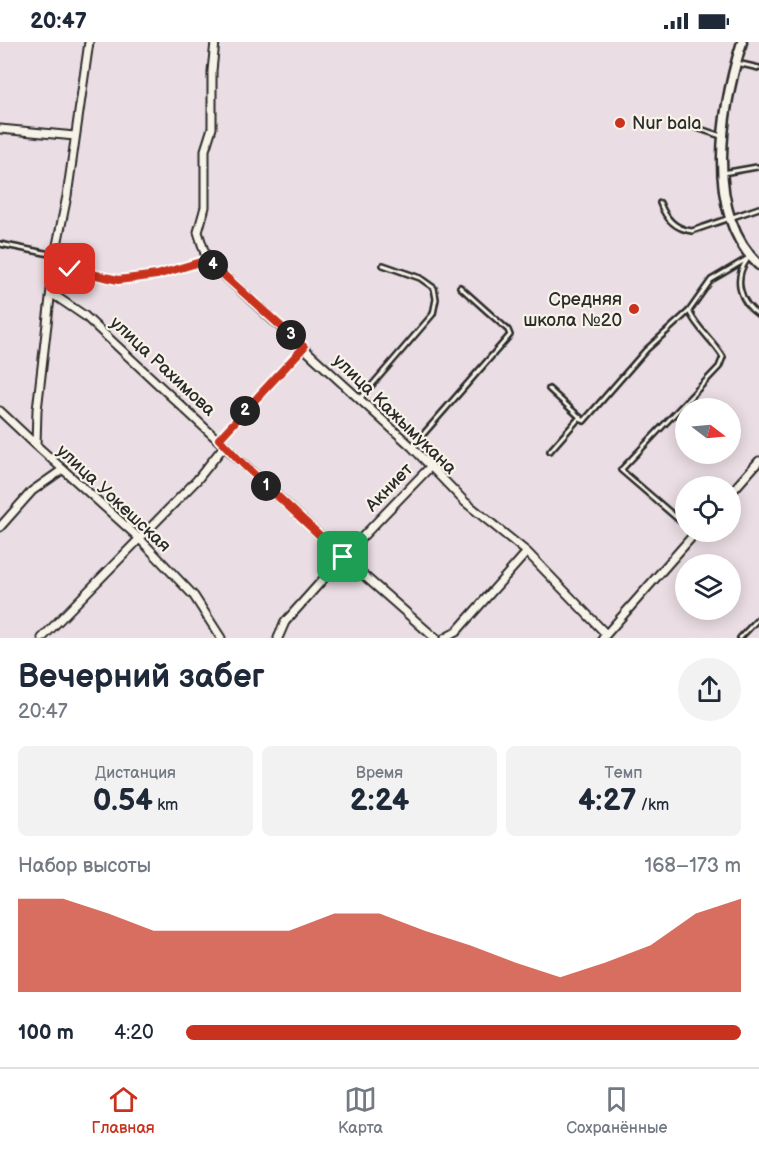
<!DOCTYPE html>
<html lang="ru">
<head>
<meta charset="utf-8">
<style>
  :root { --surface:#fff; --page:#f2f2f3; --text:#1f2937; --muted:#747a83; --line:#e0e1e3; --accent:#c8321e }
  body { margin:0; font-family:"Balsamiq Sans",sans-serif; background:var(--page); color:var(--text); height:100vh; display:flex; flex-direction:column; font-size:22px; white-space:nowrap }
  * { box-sizing:border-box; margin:0 }
  p { font-size:20px; color:var(--muted) }
  .icon { flex:none; width:33px; height:33px; fill:none; stroke:currentColor; stroke-width:2; stroke-linecap:round; stroke-linejoin:round }
  .map { position:relative; height:596px; overflow:hidden }
  .sheet { display:flex; flex-direction:column; background:var(--surface); flex:1 }
  .sheet>* { flex:none }
  .needle { width:39px; rotate:106deg }
  .controls { position:absolute; left:675px; top:356px; display:grid; gap:12px }
  .controls a { display:grid; place-items:center; width:66px; height:66px; border-radius:50%; background:var(--surface); box-shadow:0 3px 15px #0003; font-size:30px }
  .pin { position:absolute; display:grid; place-items:center; width:51px; height:51px; color:#fff; margin:-26px; border-radius:12px; box-shadow:0 3px 9px #0006 }
  .km { position:absolute; width:30px; height:30px; margin:-15px; border-radius:50%; background:#222; color:#fff; font-size:16px; line-height:30px; text-align:center }
  .round { display:grid; place-items:center; flex:none; width:63px; height:63px; border-radius:32px; background:var(--page) }
  .summary { display:flex; align-items:center; justify-content:space-between; height:102px; padding:0 18px }
  h1 { font-size:33px; font-weight:700; line-height:45px }
  .metrics { display:grid; grid-template-columns:repeat(3,1fr); gap:9px; height:102px; padding:6px 18px }
  .metrics div { display:grid; align-content:center; border-radius:9px; background:var(--page); text-align:center }
  .metrics b { font-size:30px; font-weight:700 }
  .metrics small { font-size:16px; font-weight:400 }
  .metrics p { font-size:16px }
  .chart { height:168px; padding:12px 18px }
  .chart p { display:flex; justify-content:space-between }
  .chart svg { width:100%; height:108px; margin-top:6px; fill:var(--accent); opacity:.7 }
  ul { padding:0 18px; list-style:none; font-size:20px }
  li { display:grid; grid-template-columns:96px 72px 1fr; align-items:center; height:45px }
  li i { height:15px; border-radius:8px; background:var(--accent) }
  .status { display:flex; justify-content:space-between; align-items:center; height:42px; padding:0 30px; background:var(--surface); direction:ltr }
  .status svg { height:16px; fill:currentColor }
  .tabs { display:flex; justify-content:space-around; align-items:center; height:84px; border-top:2px solid var(--line); background:var(--surface); font-size:16px; color:var(--muted) }
  .tabs a { display:grid; justify-items:center; gap:3px }
  .tabs .current { color:var(--accent) }
  .map>svg:first-child { display:block }
  .lines { fill:none; stroke-linecap:round; stroke-linejoin:round }
  .service-casing { stroke:#2b2b2b; stroke-width:8 }
  .minor-casing { stroke:#2b2b2b; stroke-width:11 }
  .tertiary-casing { stroke:#2b2b2b; stroke-width:13 }
  .service { stroke:#f7f3e8; stroke-width:3 }
  .minor { stroke:#f7f3e8; stroke-width:7 }
  .tertiary { stroke:#f7f3e8; stroke-width:8 }
  .route-casing { stroke:#fff; stroke-width:12 }
  .route { stroke:#c8321e; stroke-width:8 }
  .poi-dot { fill:#c8321e; stroke:#f7f3e8; stroke-width:2 }
  .labels { text-anchor:middle; stroke-width:4.5; stroke-linejoin:round; paint-order:stroke }
  .poi-label { font-size:18px; fill:#2b2b2b; stroke:#f7f3e8; text-anchor:start }
  .street-label { font-size:18px; fill:#2b2b2b; stroke:#f7f3e8 }
</style>
</head>
<body>
<div class="status"><b>20:47</b><svg viewBox="0 0 49 12"><path d="M0 12V9h3v3zM5 12V6h3v6zM10 12V3h3v9zM15 12V0h3v12zM26 1h20v11H26zM47 4h2v5h-2z"/></svg></div>
<div class="map">
<svg width="759" height="596" viewBox="0 0 759 596">
  <rect width="100%" height="100%" fill="#eadde3"/>
  <filter id="ink" filterUnits="userSpaceOnUse"><feTurbulence type="fractalNoise" baseFrequency=".0167" numOctaves="2"/><feDisplacementMap in="SourceGraphic" scale="12" xChannelSelector="R" yChannelSelector="G"/><feConvolveMatrix kernelMatrix="1 2 1 2 8 2 1 2 1" color-interpolation-filters="sRGB"/></filter>
  <g filter="url(#ink)">
    <g class="lines">
      <defs>
        <path id="service" d="M737,21L759,26
          M691,84L721,94
          M723,131L757,125
          M660,161C666,177 675,187 692,189L759,166
          M0,202L55,213L70,227L118,238L157,233L206,218
          M747,218C733,237 740,261 759,273
          M549,347L584,379L646,308L689,269L711,238L750,215
          M360,357L433,272L436,257L434,246L420,236L383,223
          M219,397L303,306
          M413,404L510,293L508,288L460,245
          M550,409L580,375
          M686,484L621,428L719,325L723,315C713,298 697,287 689,269
          M740,596L759,576"/>
        <path id="minor" d="M89,0L67,154L55,213L37,368L36,403L139,496L194,554L221,596
          M215,0L212,29V86L205,108V165L198,190L207,218L412,405L465,460L527,510L606,592
          M0,87L75,94
          M51,251L85,274L343,515L435,596
          M0,369L36,403
          M730,452L759,419
          M0,485L32,449L62,428
          M42,596L197,438L225,403
          M278,596L285,580L343,515L430,425
          M445,596L456,590L527,510
          M603,596L697,489"/>
        <path id="tertiary" d="M742,0C722,65 703,171 759,223"/>
      </defs>
      <use href="#service" class="service-casing"/>
      <use href="#minor" class="minor-casing"/>
      <use href="#tertiary" class="tertiary-casing"/>
      <use href="#service" class="service"/>
      <use href="#minor" class="minor"/>
      <use href="#tertiary" class="tertiary"/>
    </g>
  </g>
  <g class="lines" filter="url(#ink)">
    <defs>
      <path id="route" d="M70,227L118,238L157,233L207,218L304,305L219,397L243,422L343,515"/>
    </defs>
    <use href="#route" class="route-casing"/>
    <use href="#route" class="route"/>
  </g>
  <g class="poi-dot">
    <circle cx="620" cy="81" r="6"/>
    <circle cx="634" cy="267" r="6"/>
  </g>
  <g class="labels">
    <g class="poi-label">
      <text x="632" y="87">Nur bala</text>
      <text x="622" y="263" text-anchor="end">Средняя<tspan x="622" dy="21">школа №20</tspan></text>
    </g>
    <g class="street-label">
      <text transform="translate(163 324) rotate(43)" y="6">улица Рахимова</text>
      <text transform="translate(395 372) rotate(44)" y="6">улица Кажымукана</text>
      <text transform="translate(389 445) rotate(-46)" y="6">Акниет</text>
      <text transform="translate(114 456) rotate(43)" y="6">улица Уокешская</text>
    </g>
  </g>
</svg>
<div class="controls">
<a><svg class="needle" viewBox="-14 -14 28 28"><path d="M0-13l5 13h-10z" fill="#e53935"/><path d="M0 13l5-13h-10z" fill="#747a83"/></svg></a>
<a><svg class="icon" aria-label="locate" viewBox="0 0 24 24"><circle cx="12" cy="12" r="6"/><path d="M12 2v4M12 18v4M2 12h4M18 12h4"/></svg></a>
<a><svg class="icon" aria-label="layers" viewBox="0 0 24 24"><path d="M12 4l9 5-9 5-9-5zM3 14l9 5 9-5"/></svg></a>
</div>
<div class="pin" style="left:343px;top:515px;background:#1e9e55"><svg class="icon" aria-label="arrive" viewBox="0 0 24 24"><path d="M6 21V4h12l-3 4 3 4H6"/></svg></div>
<div class="pin" style="left:70px;top:227px;background:#d93025"><svg class="icon" aria-label="check" viewBox="0 0 24 24"><path d="M5 12l5 5 9-10"/></svg></div>
<b class="km" style="left:266px;top:444px">1</b>
<b class="km" style="left:245px;top:369px">2</b>
<b class="km" style="left:291px;top:293px">3</b>
<b class="km" style="left:213px;top:223px">4</b>
</div>
<section class="sheet">
<div class="summary"><div><h1>Вечерний забег</h1><p>20:47</p></div><a class="round"><svg class="icon" aria-label="share" viewBox="0 0 24 24"><path d="M12 15V3M7 8l5-5 5 5M5 13v7h14v-7"/></svg></a></div>
<div class="metrics">
<div><p>Дистанция</p><b>0.54<small> km</small></b></div>
<div><p>Время</p><b>2:24</b></div>
<div><p>Темп</p><b>4:27<small> /km</small></b></div>
</div>
<div class="chart"><p><span>Набор высоты</span>168–173 m</p>
<svg viewBox="0 0 160 44" preserveAspectRatio="none"><path d="M0 44V6L10 6L20 12L30 19L40 19L50 19L60 19L70 12L80 12L90 19L100 25L110 32L120 38L130 32L140 25L150 12L160 6V44z"/></svg>
</div>
<ul>
<li><b>100 m</b>4:20<i style="width:100%"></i></li>
</ul>
</section>
<nav class="tabs">
<a class="current"><svg class="icon" aria-label="home" viewBox="0 0 24 24"><path d="M3 11l9-7 9 7M6 9v11h12V9"/></svg>Главная</a>
<a><svg class="icon" aria-label="map" viewBox="0 0 24 24"><path d="M3 6l6-2 6 2 6-2v14l-6 2-6-2-6 2zM9 4v14M15 6v14"/></svg>Карта</a>
<a><svg class="icon" aria-label="saved" viewBox="0 0 24 24"><path d="M7 4h10v16l-5-4-5 4z"/></svg>Сохранённые</a>
</nav>
</body>
</html>
